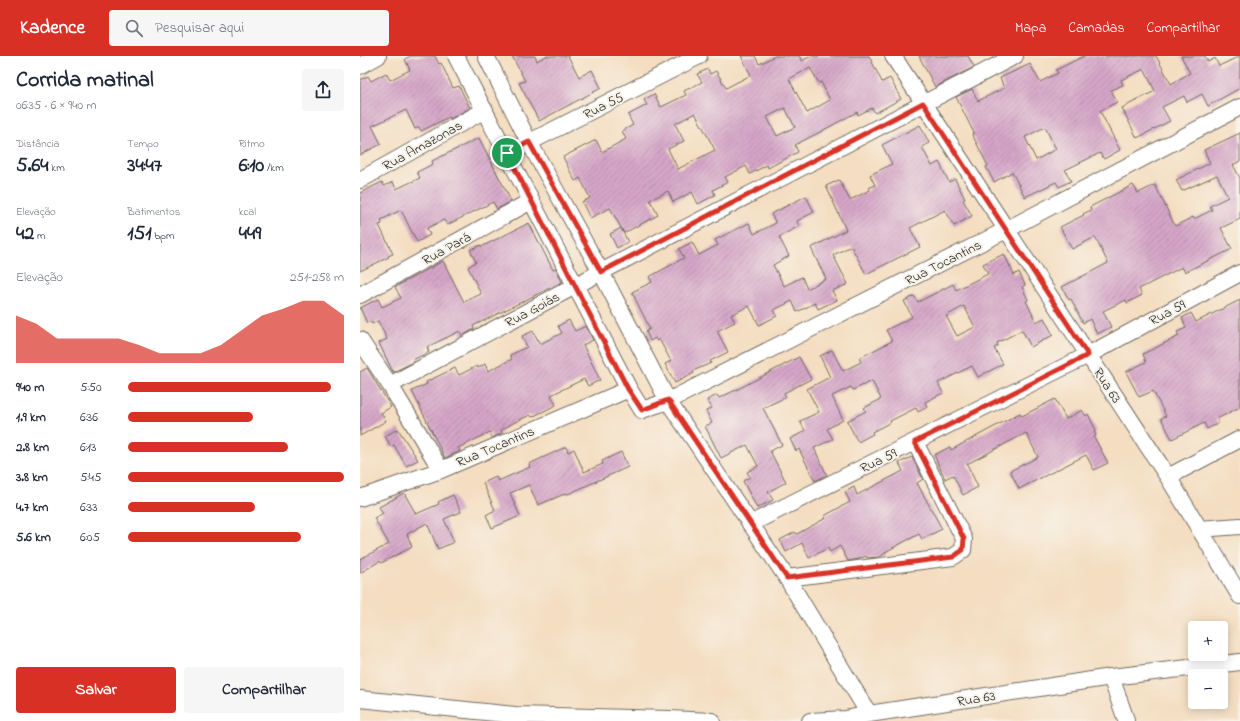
<!DOCTYPE html>
<html lang="pt">
<head>
<meta charset="utf-8">
<style>
  :root { --surface:#fff; --page:#f6f6f7; --text:#1f2937; --muted:#747a83; --accent:#d93025 }
  body { margin:0; font-family:"Indie Flower",sans-serif; background:var(--page); color:var(--text); height:100vh; display:flex; flex-direction:column; font-size:15px; white-space:nowrap }
  * { box-sizing:border-box; margin:0 }
  p { font-size:13px; color:var(--muted) }
  .icon { flex:none; width:22px; height:22px; fill:none; stroke:currentColor; stroke-width:2; stroke-linecap:round; stroke-linejoin:round }
  .map { position:relative; flex:1; overflow:hidden }
  .panel { display:flex; flex-direction:column; background:var(--surface); width:360px }
  .panel>* { flex:none }
  .controls { position:absolute; left:828px; top:565px; display:grid; gap:8px }
  .controls a { display:grid; place-items:center; width:40px; height:40px; border-radius:4px; background:var(--surface); box-shadow:0 2px 10px #0003; font-size:20px }
  .pin { position:absolute; display:grid; place-items:center; width:34px; height:34px; color:#fff; margin:-17px; border:2px solid #fff; border-radius:50%; box-shadow:0 1px 4px #0007 }
  .round { display:grid; place-items:center; flex:none; width:42px; height:42px; border-radius:4px; background:var(--page) }
  .headline { display:flex; align-items:center; justify-content:space-between; height:68px; padding:0 16px }
  h1 { font-size:22px; font-weight:800; line-height:30px }
  .metrics { display:grid; grid-template-columns:repeat(3,1fr); gap:6px; height:68px; padding:4px 16px }
  .metrics div { display:grid; align-content:center }
  .metrics b { font-size:20px; font-weight:800 }
  .metrics small { font-size:11px; font-weight:400 }
  .metrics p { font-size:11px }
  .chart { height:112px; padding:8px 16px }
  .chart p { display:flex; justify-content:space-between }
  .chart svg { width:100%; height:72px; margin-top:4px; fill:var(--accent); opacity:.7 }
  .primary-button { display:flex; gap:8px; margin-top:auto; padding:8px 16px }
  .primary-button a { flex:1; height:46px; border-radius:4px; background:var(--accent); color:#fff; font-size:16px; font-weight:800; line-height:46px; text-align:center }
  .primary-button a+a { background:var(--page); color:var(--text) }
  ul { padding:0 16px; list-style:none; font-size:13px }
  li { display:grid; grid-template-columns:64px 48px 1fr; align-items:center; height:30px }
  li i { height:10px; border-radius:5px; background:var(--accent) }
  header { display:flex; align-items:center; gap:24px; box-sizing:border-box; height:56px; padding:0 20px; background:var(--accent); color:#fff }
  header strong { font-size:19px }
  nav { display:flex; gap:22px; margin-inline-start:auto; font-size:14px }
  .search { width:280px; height:36px; background:var(--page); display:flex; align-items:center; gap:10px; box-sizing:border-box; padding:0 14px; border-radius:4px; color:var(--muted); font-size:15px }
  main { display:flex; flex:1; min-height:0 }
  .map>svg:first-child { display:block }
  .building { fill:url(#building-hatch); fill-rule:evenodd }
  .lines { fill:none; stroke-linecap:round; stroke-linejoin:round }
  .street-casing { stroke:#71695f; stroke-width:18 }
  .street { stroke:#fff; stroke-width:16 }
  .route-casing { stroke:#fff; stroke-width:8 }
  .route { stroke:#d93025; stroke-width:5 }
  .labels { text-anchor:middle; stroke-width:4; stroke-linejoin:round; paint-order:stroke }
  .street-label { font-size:14px; fill:#2b2b2b; stroke:#f7f3e8 }
</style>
</head>
<body>
<header>
<strong>Kadence</strong>
<div class="search"><svg class="icon" aria-label="search" viewBox="0 0 24 24"><circle cx="10" cy="10" r="6"/><path d="M15 15l6 6"/></svg>Pesquisar aqui</div>
<nav><a>Mapa</a><a>Camadas</a><a>Compartilhar</a></nav>
</header>
<main>
<section class="panel">
<div class="headline"><div><h1>Corrida matinal</h1><p>06:35 · 6 × 940 m</p></div><a class="round"><svg class="icon" aria-label="share" viewBox="0 0 24 24"><path d="M12 15V3M7 8l5-5 5 5M5 13v7h14v-7"/></svg></a></div>
<div class="metrics">
<div><p>Distância</p><b>5.64<small> km</small></b></div>
<div><p>Tempo</p><b>34:47</b></div>
<div><p>Ritmo</p><b>6:10<small> /km</small></b></div>
</div>
<div class="metrics">
<div><p>Elevação</p><b>42<small> m</small></b></div>
<div><p>Batimentos</p><b>151<small> bpm</small></b></div>
<div><p>kcal</p><b>449</b></div>
</div>
<div class="chart"><p><span>Elevação</span>251–258 m</p>
<svg viewBox="0 0 160 44" preserveAspectRatio="none"><path d="M0 44V15L10 20L20 29L30 29L40 29L50 29L60 33L70 38L80 38L90 38L100 33L110 24L120 15L130 11L140 6L150 6L160 15V44z"/></svg>
</div>
<ul>
<li><b>940 m</b>5:50<i style="width:94%"></i></li>
<li><b>1.9 km</b>6:36<i style="width:58%"></i></li>
<li><b>2.8 km</b>6:13<i style="width:74%"></i></li>
<li><b>3.8 km</b>5:45<i style="width:100%"></i></li>
<li><b>4.7 km</b>6:33<i style="width:59%"></i></li>
<li><b>5.6 km</b>6:05<i style="width:80%"></i></li>
</ul>
<div class="primary-button"><a>Salvar</a><a>Compartilhar</a></div>
</section>
<div class="map">
<svg width="880" height="665" viewBox="0 0 880 665">
  <defs>
    <pattern id="building-hatch" width="6" height="6" patternUnits="userSpaceOnUse"><rect width="6" height="6" fill="#d5a5c8"/><path d="M-1 1l2-2M0 6l6-6M5 7l2-2" fill="none" stroke="#ad87a3"/></pattern>
  </defs>
  <rect width="100%" height="100%" fill="#f7f3e8"/>
  <filter id="ink" filterUnits="userSpaceOnUse"><feTurbulence type="fractalNoise" baseFrequency=".025" numOctaves="2"/><feDisplacementMap in="SourceGraphic" scale="8" xChannelSelector="R" yChannelSelector="G"/><feConvolveMatrix kernelMatrix="1 2 1 2 8 2 1 2 1" color-interpolation-filters="sRGB"/></filter>
  <filter id="wash" filterUnits="userSpaceOnUse"><feTurbulence type="fractalNoise" baseFrequency=".012" numOctaves="4" result="noise"/><feDisplacementMap in="SourceGraphic" scale="16" xChannelSelector="R" yChannelSelector="G"/><feGaussianBlur stdDeviation="0.9" result="paint"/><feColorMatrix in="noise" values="0 0 0 0 0 0 0 0 0 0 0 0 0 0 0 0 0 1.4 0 .05"/><feComposite in="paint" operator="in"/></filter>
  <g filter="url(#wash)">
    <rect width="100%" height="100%" fill="#f4ddc0"/>
    <g id="blocks">
      <path class="building" d="M51,0H75L79,8L81,7L93,32L99,30L110,52L90,63L89,61L61,75L59,71L55,73L46,54L12,70L21,88L0,99V24L8,20L11,25L26,17L30,24L50,14L45,3Z
        M152,0H175L177,5L186,0H208L219,21L232,14L241,32L179,65L159,27L165,25Z
        M381,0H395L399,8L415,0H439L442,5L451,0H509L522,26L530,22L541,43L515,57L512,52L498,59L497,56L458,77L435,89L438,96L408,112L407,109L390,118L386,110L365,121L368,126L353,134L355,139L338,148L332,136L313,146L308,135L290,144L298,159L264,177L250,152L230,162L222,146L230,142L220,122L215,125L203,101L236,84L242,96L266,83L262,75L273,69L268,59L287,49L284,44L294,38L301,51L326,39L324,35L342,26L337,18L348,13L350,18L356,15L366,32L391,19ZM450,12L459,27L461,26L470,44L447,57L429,23ZM425,52L435,71L417,80L407,61ZM335,57L355,94L318,113L308,93L324,85L315,68Z
        M559,0H608L614,11L575,31Z
        M724,0H796L811,28L830,17L821,0H845L848,6L855,2L859,10L880,0V32L848,50L842,38L827,46L824,40L802,51L810,65L777,82L762,52L795,35L784,13L761,24L763,29L751,34L757,46L740,55L760,94L744,103L740,97L705,114L711,125L699,131L696,126L665,141L652,116L634,126L626,111L628,110L612,78L614,77L596,41L612,33L618,45L644,32L640,22L670,8L680,26L698,17L696,14ZM685,71L696,93L676,104L665,81Z
        M560,69L569,87L562,91L572,110L579,106L589,126L595,123L605,143L603,144L612,160L594,170L585,154L550,172L560,191L506,218L491,190L473,199L488,228L472,235L477,244L458,253L455,247L437,256L432,245L414,254L417,260L399,269L389,250L371,259L375,266L357,275L368,296L350,305L351,307L333,315L334,317L315,327L305,308L311,305L299,283L297,285L295,282L290,285L286,275L290,273L272,236L292,226L289,221L324,202L319,193L332,186L339,199L358,189L355,184L389,167L394,178L416,167L411,158L446,140L454,156L437,165L439,170L419,181L429,200L413,209L424,230L442,221L447,233L466,223L451,192L486,174L466,130L479,124L490,144L510,134L509,132L515,129L510,119L532,108L522,89Z
        M880,77V105L873,109L880,122V163L861,172L872,193L825,216L822,211L779,233L782,239L767,247L766,244L743,255L751,271L737,278L730,263L723,267L711,243L709,244L702,231L748,207L735,181L712,193L700,171L724,159L723,158L731,154L730,151L773,129L778,137L795,129L815,170L833,161L834,163L852,154L850,150L868,141L857,119L822,135L816,124L850,107L844,94Z
        M119,82L151,145L137,153L133,146L87,169L84,164L67,172L70,179L57,186L41,154L21,164L22,168L19,169L33,198L28,200L29,201L0,215V137L22,126L24,130L33,126L36,133L60,122L57,116L73,108L72,105Z
        M169,167L193,214L196,212L202,226L113,270L114,273L102,280L100,275L67,291L69,296L53,304L54,306L33,316L19,287L27,283L18,265L12,268L11,265L7,267L0,252L18,243L22,251L41,242L35,231L83,205L104,246L121,238L108,211L116,206L110,194L121,189V191Z
        M261,172L268,186L257,192L250,178Z
        M644,198L654,219L659,216L665,229L662,231L668,244L666,245L676,266L684,262L693,279L671,291L662,274L637,287L638,290L634,292L643,308L618,321L612,310L578,327L583,337L565,346L567,351L558,356L556,352L530,365L531,366L512,376L513,378L498,386L487,365L506,355L504,352L521,343L512,325L493,334L491,331L472,340L483,364L467,373L473,383L454,392L467,419L455,425L439,393L436,395L430,383L445,375L440,365L459,356L447,333L470,321L460,300L472,294L483,315L501,306L499,302L532,285L526,274L552,261L544,245L554,240L558,246L593,228L596,234L628,218L623,208ZM604,250L615,271L597,280L586,260Z
        M880,244V351L857,363L859,367L847,373L844,367L812,383L801,362L806,360L793,335L779,341L766,316L786,306L783,298L819,280L817,276L826,272L822,262L831,257L836,266Z
        M209,264L215,275L226,270L233,284L223,289L240,324L228,330L224,323L191,339L196,349L172,361L170,359L155,366L141,374L142,377L132,382L130,376L98,392L100,395L85,402L52,335L67,328L66,326L95,312L99,319L117,310L118,312L125,308L128,315L152,303L150,299L167,291L162,280L173,275L180,288L202,277L198,270Z
        M439,301L451,323L424,337L426,341L403,352L422,389L410,395L426,426L408,436L413,444L397,452L383,425L390,421L387,416L398,410L387,389L361,402L345,370L352,367L346,355L352,352L347,344L357,339L359,342L378,333Z
        M7,312L31,351L21,357L26,365L0,380V316Z
        M695,343L706,363L722,354L726,360L728,358L736,374L734,375L736,380L734,381L748,407L734,414L726,399L659,433L650,415L678,401L666,377L607,408L618,431L603,439L593,419L585,423L574,399L590,391L591,394L660,357L662,360Z
        M38,373L58,404L46,410L34,389L31,391L25,380Z
        M206,391L208,396L214,393L224,416L243,408L242,405L261,396L268,411L208,438L207,437L178,449L169,429L150,437L160,460L132,472L126,459L135,454L123,427L136,421L138,425L170,411L169,408Z
        M552,401L563,423L557,427L582,473L562,483L559,478L525,496L526,497L519,501L507,502L506,500L499,503L488,505L480,490L470,496L468,492L449,502L442,487L426,496L420,484L435,476L437,478L466,462L464,460L490,446L485,436L494,431L497,439L543,415L539,407Z
        M44,437L56,458L79,448L78,446L93,439L101,456L84,463L94,486L78,493L67,467L47,478L52,491L21,507L20,505L0,517V503L29,488L14,462L23,457L19,451Z"/>
    </g>
  </g>
  <g filter="url(#ink)">
    <use href="#blocks" fill-opacity="0" stroke="#71695f" stroke-width="1"/>
    <g class="lines">
      <defs>
        <path id="street" d="M96,0L269,333L282,354L308,345L646,174L880,51
          M126,0L169,86L241,216L308,345L427,522L593,501L603,494L604,483L555,386
          M533,0L808,421L880,540
          M0,10L18,0
          M160,91L339,0
          M0,124L125,54
          M0,239L171,145
          M0,284L30,329L81,414
          M30,329L241,216L655,0
          M808,421L880,383
          M0,442L81,414L269,333
          M390,468L728,299L880,217
          M839,473L880,470
          M427,522L509,658L751,621L880,606
          M751,621L766,664
          M0,643L155,659L309,663L352,665
          M450,665L486,663L509,658"/>
      </defs>
      <use href="#street" class="street-casing"/>
      <use href="#street" class="street"/>
    </g>
  </g>
  <g class="lines" filter="url(#ink)">
    <defs>
      <path id="route" d="M563,47L728,299L555,386L604,483L603,494L593,501L427,522L308,344L282,354L268,333L147,97L169,86L241,216Z"/>
    </defs>
    <use href="#route" class="route-casing"/>
    <use href="#route" class="route"/>
  </g>
  <g class="labels">
    <g class="street-label">
      <text transform="translate(243 49) rotate(-27)" y="5">Rua 55</text>
      <text transform="translate(62 89) rotate(-29)" y="5">Rua Amazonas</text>
      <text transform="translate(86 192) rotate(-29)" y="5">Rua Pará</text>
      <text transform="translate(583 206) rotate(-27)" y="5">Rua Tocantins</text>
      <text transform="translate(172 253) rotate(-28)" y="5">Rua Goiás</text>
      <text transform="translate(807 256) rotate(-28)" y="5">Rua 59</text>
      <text transform="translate(748 329) rotate(57)" y="5">Rua 63</text>
      <text transform="translate(135 390) rotate(-23)" y="5">Rua Tocantins</text>
      <text transform="translate(518 404) rotate(-26)" y="5">Rua 59</text>
      <text transform="translate(616 642) rotate(-9)" y="5">Rua 63</text>
    </g>
  </g>
</svg>
<div class="controls">
<a>+</a>
<a>−</a>
</div>
<div class="pin" style="left:147px;top:97px;background:#1e9e55"><svg class="icon" aria-label="arrive" viewBox="0 0 24 24"><path d="M6 21V4h12l-3 4 3 4H6"/></svg></div>
</div>
</main>
</body>
</html>
